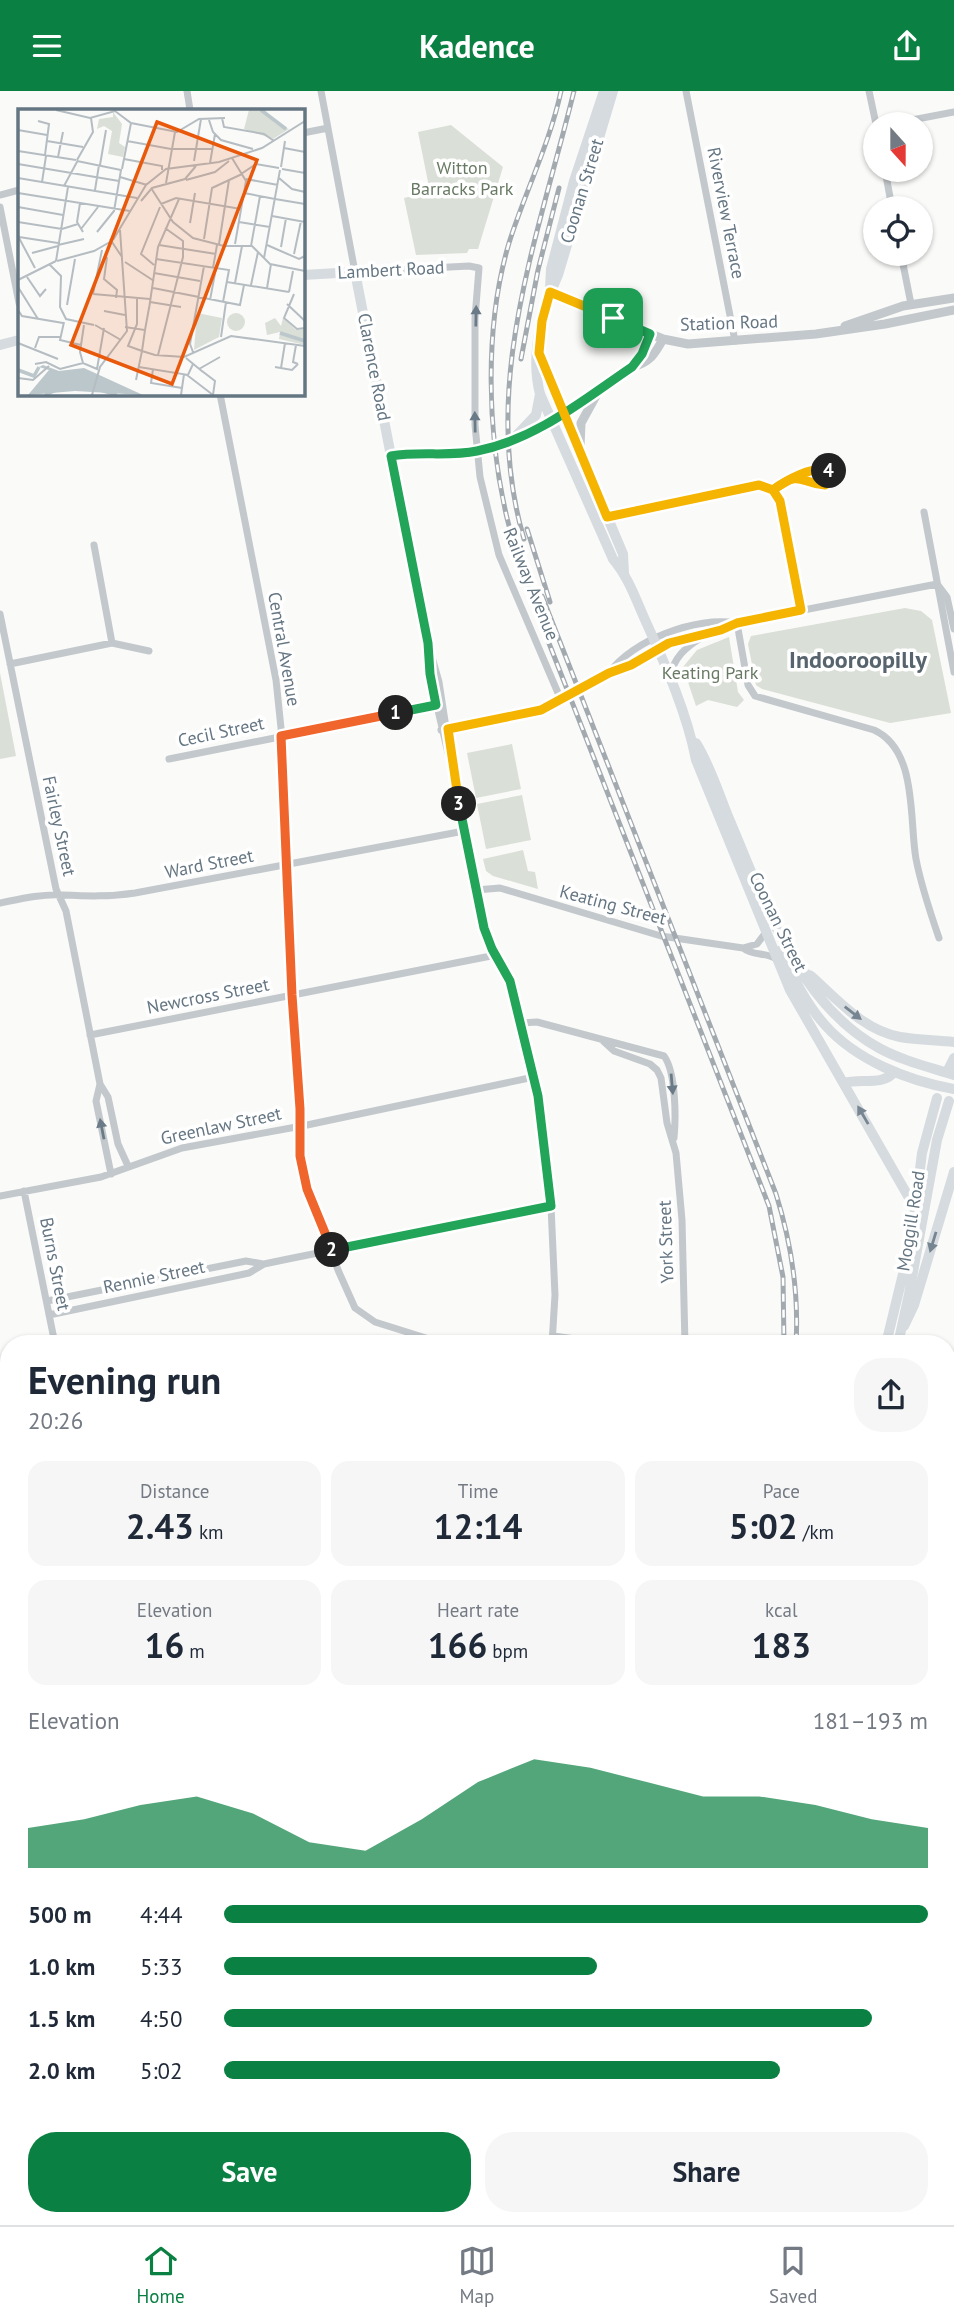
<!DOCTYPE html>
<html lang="en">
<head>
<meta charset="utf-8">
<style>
  :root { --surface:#fff; --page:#f6f6f7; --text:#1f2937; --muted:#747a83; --line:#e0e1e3; --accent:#0b8043 }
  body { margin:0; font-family:"PT Sans",sans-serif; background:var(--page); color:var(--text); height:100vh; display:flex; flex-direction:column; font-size:26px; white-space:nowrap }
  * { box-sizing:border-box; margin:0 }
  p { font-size:23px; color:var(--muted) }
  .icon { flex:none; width:38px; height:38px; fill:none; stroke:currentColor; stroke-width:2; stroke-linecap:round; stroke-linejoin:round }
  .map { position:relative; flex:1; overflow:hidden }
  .details { position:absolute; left:0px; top:1244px; width:956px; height:891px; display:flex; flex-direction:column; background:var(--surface); border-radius:28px 28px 0 0; box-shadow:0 2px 5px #0004 }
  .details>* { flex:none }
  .needle { width:46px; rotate:159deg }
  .buttons { position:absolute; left:863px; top:21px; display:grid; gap:14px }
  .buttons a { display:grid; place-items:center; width:70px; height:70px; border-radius:50%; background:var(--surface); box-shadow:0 2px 5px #0004; font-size:35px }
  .pin { position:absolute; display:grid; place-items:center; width:60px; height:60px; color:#fff; margin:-30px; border-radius:14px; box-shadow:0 4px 10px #0006 }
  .km { position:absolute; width:35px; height:35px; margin:-18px; border-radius:50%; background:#222; color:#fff; font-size:19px; line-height:35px; text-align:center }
  .round { display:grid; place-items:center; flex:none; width:74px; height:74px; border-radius:28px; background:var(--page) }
  .head { display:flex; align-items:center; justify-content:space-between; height:119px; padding:0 28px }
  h1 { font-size:38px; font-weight:700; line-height:52px }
  .stats { display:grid; grid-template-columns:repeat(3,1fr); gap:10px; height:119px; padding:7px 28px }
  .stats div { display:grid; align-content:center; border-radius:18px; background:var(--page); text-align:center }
  .stats b { font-size:35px; font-weight:700 }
  .stats small { font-size:19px; font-weight:400 }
  .stats p { font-size:19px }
  .chart { height:196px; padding:14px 28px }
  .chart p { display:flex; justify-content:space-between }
  .chart svg { width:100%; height:126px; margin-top:7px; fill:var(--accent); opacity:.7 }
  .action { display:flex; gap:14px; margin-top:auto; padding:14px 28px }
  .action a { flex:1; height:80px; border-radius:28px; background:var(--accent); color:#fff; font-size:28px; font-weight:700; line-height:80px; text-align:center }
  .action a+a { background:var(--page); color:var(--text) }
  ul { padding:0 28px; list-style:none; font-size:23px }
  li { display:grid; grid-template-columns:112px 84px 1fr; align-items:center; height:52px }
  li i { height:18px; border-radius:9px; background:var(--accent) }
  header { display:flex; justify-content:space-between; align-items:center; height:91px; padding:0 28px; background:var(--accent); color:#fff; font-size:32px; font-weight:700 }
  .dock { display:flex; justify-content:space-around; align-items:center; height:98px; border-top:2px solid var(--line); background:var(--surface); font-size:19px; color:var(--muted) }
  .dock a { display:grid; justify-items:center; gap:4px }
  .dock .selected { color:var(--accent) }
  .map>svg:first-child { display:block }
  .green { fill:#dadfd7 }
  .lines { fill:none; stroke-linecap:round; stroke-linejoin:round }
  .minor { stroke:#c3c8cc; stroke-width:7 }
  .tertiary { stroke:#c3c8cc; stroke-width:9 }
  .secondary { stroke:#d6dbdf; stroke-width:10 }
  .primary { stroke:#d6dbdf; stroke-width:10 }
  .trunk { stroke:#d6dbdf; stroke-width:10 }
  .rail-casing { stroke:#a2aab0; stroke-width:5 }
  .rail { stroke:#fff; stroke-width:2.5; stroke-dasharray:8; stroke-linecap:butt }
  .oneway { fill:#6a7a87 }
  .oneway2 { fill:#768591 }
  .split-1-casing { stroke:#fff; stroke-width:14 }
  .split-2-casing { stroke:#fff; stroke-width:14 }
  .split-3-casing { stroke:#fff; stroke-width:14 }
  .split-4-casing { stroke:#fff; stroke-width:14 }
  .split-5-casing { stroke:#fff; stroke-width:14 }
  .split-1 { stroke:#22a559; stroke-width:9 }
  .split-2 { stroke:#f0652b; stroke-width:9 }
  .split-3 { stroke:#22a559; stroke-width:9 }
  .split-4 { stroke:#f5b400; stroke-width:9 }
  .split-5 { stroke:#f5b400; stroke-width:9 }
  .labels { text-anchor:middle; stroke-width:7; stroke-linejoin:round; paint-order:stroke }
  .park-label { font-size:18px; fill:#687a64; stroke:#fff }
  .street-label { font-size:18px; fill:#657683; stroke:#fff }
  .district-label { font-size:24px; font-weight:bold; fill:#57646e; stroke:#fff }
  .inset-river { fill:none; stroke:#bbc7cb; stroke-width:3.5 }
  .inset-road { fill:none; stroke:#b5bdc2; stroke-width:2 }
  .view { fill:#e8590c; fill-opacity:0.15; stroke:#e8590c; stroke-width:3.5 }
  .inset-edge { fill:none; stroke:#657683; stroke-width:3.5 }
</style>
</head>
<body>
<header><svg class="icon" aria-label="menu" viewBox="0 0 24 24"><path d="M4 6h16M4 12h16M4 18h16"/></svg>Kadence<svg class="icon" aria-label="share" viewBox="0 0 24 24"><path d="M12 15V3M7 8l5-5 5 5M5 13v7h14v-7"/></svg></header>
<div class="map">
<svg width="954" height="2134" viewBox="0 0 954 2134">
  <rect width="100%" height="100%" fill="#fafaf8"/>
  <path class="green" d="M451,34L503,76L478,158H469L467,162L416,164L404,107L430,101L418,41Z
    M905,517L921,520L932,529L951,622L890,632L762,598L756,594L748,553L751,545Z
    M729,546L738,601L744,609L737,616L708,609L696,615L683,576L697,559Z
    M0,582L16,665L0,668Z
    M512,653L521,698L476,707L467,662Z
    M522,704L531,749L486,758L477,713Z
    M523,759L528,780L535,781L538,798L493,785L486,780L483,768Z"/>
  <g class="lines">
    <path class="minor" d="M187,0L190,19
      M321,0L355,181L469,175L479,177L475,227V334L480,386L499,464L561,609
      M686,0L735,250
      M869,0L876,33
      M891,33L954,21
      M303,42L328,37
      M885,79L892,117
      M0,104L19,99
      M0,116L19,212
      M901,163L911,213
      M220,303L276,589L281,637L292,904L303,1084L338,1179L355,1217L375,1231L445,1253
      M391,365L428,552L433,598L448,662
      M773,399L780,410L801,519
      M924,421L954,581
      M607,426L757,394H764L773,399C786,389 810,375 827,378L832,386L829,393L824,395L796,387
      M94,454L112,552
      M938,494L947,506L954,538
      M0,523L56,798L66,820L100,993L108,1006L118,1053L128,1075
      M737,532L748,594L755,605L874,639C918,659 909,729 916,768C921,794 930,821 939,847
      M428,552L439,591L451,669L484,837L510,890L538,1005L551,1115L555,1204L552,1253
      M10,573L112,552L149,560
      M609,582C632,549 697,525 736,532
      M671,585C673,567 686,556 701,547
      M441,639L541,619L609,582L631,574L668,552L721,539L737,532L937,493
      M169,668L440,614
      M476,799L500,797L661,845L743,857C752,865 766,861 776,868
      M0,812C20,808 40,803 61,804C86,805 109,806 135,802L464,740
      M743,857L757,853L766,841
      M521,932L537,931L664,965C676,981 676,1027 674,1047
      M90,944L496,864
      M603,950L614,960L650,973L657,979L661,987L667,1032L676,1062L682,1129L685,1253
      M100,993L96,1010L111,1083
      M24,1100L55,1253
      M0,1105L101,1086L182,1057L307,1034L534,986
      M47,1210L246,1170L263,1173
      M49,1224L249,1182L264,1173L288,1168L551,1115
      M553,1245L614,1253
      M947,1289L954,1287
      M0,1666L9,1665
      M947,1744L954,1742
      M947,1755L954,1754
      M0,1781L9,1828
      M947,1911L954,1910
      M0,1948L9,1946
      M0,2094L9,2085
      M425,2126L426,2134
      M567,2126L568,2134
      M944,2126L945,2134"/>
    <path class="tertiary" d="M550,201L663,248L688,253L816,243L885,233L954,219
      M845,235L903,215L954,207
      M632,276L642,263L650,243
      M564,323L632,276C650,271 655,263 663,248
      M580,356L581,332L598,301
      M947,1419L954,1418
      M947,1585L954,1584
      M947,2086L954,2083
      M715,2134L726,2126"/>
    <path class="secondary" d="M303,184L355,181L391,365L478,360L523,345L552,332
      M0,254L19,249
      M517,344L536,324L540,303
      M0,1314L9,1312"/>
    <path class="primary" d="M613,0L558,184C542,220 530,264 540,303L613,468C629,487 636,509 646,531C666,575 687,622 696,669L790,899L916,1119
      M550,198L551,178L574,90L604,0
      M541,268L623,463L624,482
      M696,652C711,676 719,704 730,730C764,810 798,913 879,957C903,970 929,976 954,984
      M781,859C792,885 805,912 825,934C856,969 908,990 954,998
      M806,883L811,885C838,909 863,939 900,946C918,949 936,949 954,951
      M844,992C859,987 884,995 894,981
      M904,1235L914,1214L954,1081"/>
    <path class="trunk" d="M949,977L954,967
      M886,1253L911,1150L922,1062L937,1007
      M898,1253L909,1203L937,1049L949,1010
      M143,2134L152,2126"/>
    <defs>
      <path id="rail" d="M561,0C550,52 525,101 509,152C484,236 487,342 507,427C515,460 527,492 538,524L769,1115L783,1186L784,1253
        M521,268L538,179L559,97
        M527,438L550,511
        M524,448C479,296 538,147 574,0
        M542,505L776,1103C791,1151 799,1202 796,1253
        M17,2134L22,2126
        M29,2134L35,2126"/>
    </defs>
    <use href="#rail" class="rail-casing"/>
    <use href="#rail" class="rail"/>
  </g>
  <defs><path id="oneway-solid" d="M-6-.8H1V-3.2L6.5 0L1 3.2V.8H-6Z" transform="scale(1.75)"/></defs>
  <g class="oneway">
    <use href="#oneway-solid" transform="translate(476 225) rotate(-89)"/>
    <use href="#oneway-solid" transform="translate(475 331) rotate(-91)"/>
    <use href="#oneway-solid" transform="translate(672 993) rotate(85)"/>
    <use href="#oneway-solid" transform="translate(102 1038) rotate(-101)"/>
  </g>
  <g class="oneway2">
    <use href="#oneway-solid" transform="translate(853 922) rotate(38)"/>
    <use href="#oneway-solid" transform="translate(863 1024) rotate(-120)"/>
    <use href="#oneway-solid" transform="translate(933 1151) rotate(107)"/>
  </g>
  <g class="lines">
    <defs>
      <path id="split-1" d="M396,622L436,614L430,583L428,552L391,365C420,360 449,366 477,360C537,348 583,309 632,276L642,263L650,243L613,227"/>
      <path id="split-2" d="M332,1159L307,1098L300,1065V1018L292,904L281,645L396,622"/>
      <path id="split-3" d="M332,1159L551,1115L538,1005L510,890L492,858L484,837L459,713"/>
      <path id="split-4" d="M459,713L448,638L541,619L609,582L631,574L669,552L721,539L737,532L801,519L780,410L773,399C785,390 815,373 829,380"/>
      <path id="split-5" d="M613,227L550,201L542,230L539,262L607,426L759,394L773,399C802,378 798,392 825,394L831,388L829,380"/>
    </defs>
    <use href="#split-1" class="split-1-casing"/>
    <use href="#split-2" class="split-2-casing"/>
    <use href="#split-3" class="split-3-casing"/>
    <use href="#split-4" class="split-4-casing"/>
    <use href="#split-5" class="split-5-casing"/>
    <use href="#split-1" class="split-1"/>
    <use href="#split-2" class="split-2"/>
    <use href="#split-3" class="split-3"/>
    <use href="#split-4" class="split-4"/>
    <use href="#split-5" class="split-5"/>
  </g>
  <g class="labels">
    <g class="park-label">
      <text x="462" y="83">Witton<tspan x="462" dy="21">Barracks Park</tspan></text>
      <text x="710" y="588">Keating Park</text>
    </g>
    <g class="street-label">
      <text transform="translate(582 100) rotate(-73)" y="6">Coonan Street</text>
      <text transform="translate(726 122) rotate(79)" y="6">Riverview Terrace</text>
      <text transform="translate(391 179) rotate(-3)" y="6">Lambert Road</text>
      <text transform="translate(729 232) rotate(-2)" y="6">Station Road</text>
      <text transform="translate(374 276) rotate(79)" y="6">Clarence Road</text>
      <text transform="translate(531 493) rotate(68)" y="6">Railway Avenue</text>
      <text transform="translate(284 558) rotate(80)" y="6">Central Avenue</text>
      <text transform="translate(221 641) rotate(-12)" y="6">Cecil Street</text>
      <text transform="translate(59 735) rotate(78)" y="6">Fairley Street</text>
      <text transform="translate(209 773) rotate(-11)" y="6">Ward Street</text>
      <text transform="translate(613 814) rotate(15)" y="6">Keating Street</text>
      <text transform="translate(778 831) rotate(64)" y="6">Coonan Street</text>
      <text transform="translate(208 905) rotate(-11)" y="6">Newcross Street</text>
      <text transform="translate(221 1035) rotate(-12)" y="6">Greenlaw Street</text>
      <text transform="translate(911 1130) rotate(-81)" y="6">Moggill Road</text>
      <text transform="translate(666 1151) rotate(-92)" y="6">York Street</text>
      <text transform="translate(55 1173) rotate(79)" y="6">Burns Street</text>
      <text transform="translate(154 1186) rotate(-12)" y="6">Rennie Street</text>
    </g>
    <g class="district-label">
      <text x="858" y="577">Indooroopilly</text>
    </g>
  </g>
  <g transform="translate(18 18)">
    <rect width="287" height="287" fill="#fafaf8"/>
    <path d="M231,1H247L257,14L271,20L255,30L226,20ZM95,3L104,15L101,34L107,38L105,48L90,45L94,22L86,17L79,20L81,10L95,8ZM209 213a9 9 0 1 1 18 0a9 9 0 1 1-18 0ZM179,204L204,209L201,228L176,241ZM257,209L263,217L265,209L278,221L287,220V236L261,230L262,223L249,226L247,214Z" fill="#dadfd7"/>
    <path d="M25,256L41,262L66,259L125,286L57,282L10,286L31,261L21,258Z" fill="#bbc7cb"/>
    <path class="inset-river" d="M243,1L268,20M262,224L287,232M0,261L16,267L21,258M27,286L56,273L99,286"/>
    <path class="inset-road" d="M38,1L72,9L97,2L113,14L159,23L181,10L207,9M204,9L206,18L246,25L256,32M191,11L195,23L203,31L235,40M20,12L31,15L27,46M0,21L29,26M29,32L65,38M109,32L153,40H194M266,39L287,43M0,42L58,51M40,48L45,23M214,49L228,72L217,135M106,50L144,57V61M59,51L75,23L73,9M59,52L103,61L96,102L79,123M176,52L183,10M192,54L197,25M0,55L101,72M82,56L88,21M263,58L267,32M104,60L113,14M264,60L287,64M223,65L238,55L261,59M102,68L129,76M0,69L119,89M261,69L274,80L287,83M228,70L260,76M168,71L197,63L211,52M24,73L28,47M148,74L157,23M46,77L60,51M133,79L155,113L175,129L206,137H234L252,155L287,162M77,81L81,56M0,84L112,102M226,84L257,90M257,90L287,95M123,92L134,79L167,70L178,57M62,94L59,113L65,123M143,95L158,89L223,100M0,98L45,106M254,107L287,113M0,113L44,120L60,115M221,113L252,118M172,114L177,84M63,120L80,98M0,127L17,159M1,128L40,134M92,130L104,148M186,130L194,79L224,65M95,131L128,76L148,60L201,53L244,39L287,12M201,135L211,71M40,136L66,130M141,136L198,145M249,136L281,150L287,147M233,137L242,87M263,138L268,109M14,144L40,137M276,145L283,112M89,148L86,170L99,181L98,189M246,149L262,61M138,150L211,161L205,193M38,152L50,78M39,152L76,142L92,133M107,153L136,172M32,156L43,167L42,198L48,210L76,216M136,156L123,145L142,98M195,159L199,136M136,164L182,172M9,168L22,187L28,180M0,171L38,152M209,173L271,183M217,174L224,137M233,176L240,143M0,178L20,210M135,179L222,196L226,176M249,179L253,155M271,183L275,162M75,185L132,190M75,185L84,141M276,185L266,209L279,220L287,219M192,191L198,159M132,193L163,198M269,195L287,212M49,196L57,150M131,200L140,138L161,90M0,201L4,207L45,214M86,202L107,206M46,213L42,231L63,236M77,216L103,231M107,218L127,221L124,242L137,246L166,248L213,227L287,237M127,221L131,199M203,228L208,193M0,234L40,250M278,236L275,253L280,255M17,239L21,228H42M175,243L172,235L186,157M140,246L165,148V132L147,119M168,249L185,263M65,254L62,243L66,216M17,255L28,253L42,260L65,254L79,260L86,219M121,258L170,266L175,255M257,258L274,261L280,255M263,259L267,234M135,260L133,274L164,279M181,260L202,248M169,266L195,286L197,272L184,262M0,269L15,271L31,257M118,271L124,242L110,237L119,215V188M74,286L82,258L109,222L102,121M163,286L166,265"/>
    <path class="view" d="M139,13L239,51L154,275L53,236Z"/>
    <rect width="287" height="287" class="inset-edge"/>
  </g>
</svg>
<div class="buttons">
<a><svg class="needle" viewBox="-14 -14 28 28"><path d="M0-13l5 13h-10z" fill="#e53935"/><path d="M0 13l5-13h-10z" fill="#747a83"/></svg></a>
<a><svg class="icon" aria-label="locate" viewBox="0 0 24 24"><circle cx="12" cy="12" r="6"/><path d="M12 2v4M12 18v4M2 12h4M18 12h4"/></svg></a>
</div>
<div class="pin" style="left:613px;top:227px;background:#1e9e55"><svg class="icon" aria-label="arrive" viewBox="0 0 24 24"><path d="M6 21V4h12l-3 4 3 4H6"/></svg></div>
<b class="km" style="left:396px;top:622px">1</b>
<b class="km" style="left:332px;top:1159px">2</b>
<b class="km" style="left:459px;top:713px">3</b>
<b class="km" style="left:829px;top:380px">4</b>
<section class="details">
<div class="head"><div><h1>Evening run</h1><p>20:26</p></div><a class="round"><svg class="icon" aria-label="share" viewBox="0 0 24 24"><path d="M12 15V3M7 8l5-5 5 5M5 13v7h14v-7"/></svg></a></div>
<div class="stats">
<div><p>Distance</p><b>2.43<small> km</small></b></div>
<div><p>Time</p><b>12:14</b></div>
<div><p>Pace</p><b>5:02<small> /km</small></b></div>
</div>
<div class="stats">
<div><p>Elevation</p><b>16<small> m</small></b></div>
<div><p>Heart rate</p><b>166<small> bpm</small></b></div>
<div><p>kcal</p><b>183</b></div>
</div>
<div class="chart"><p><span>Elevation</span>181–193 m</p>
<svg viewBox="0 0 160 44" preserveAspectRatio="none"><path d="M0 44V30L10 27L20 22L30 19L40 25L50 35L60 38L70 27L80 14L90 6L100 9L110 14L120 19L130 19L140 22L150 27L160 30V44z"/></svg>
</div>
<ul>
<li><b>500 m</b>4:44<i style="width:100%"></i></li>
<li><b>1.0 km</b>5:33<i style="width:53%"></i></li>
<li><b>1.5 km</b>4:50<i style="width:92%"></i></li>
<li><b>2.0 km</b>5:02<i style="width:79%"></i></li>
</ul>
<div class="action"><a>Save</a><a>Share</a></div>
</section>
</div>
<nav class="dock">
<a class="selected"><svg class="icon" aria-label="home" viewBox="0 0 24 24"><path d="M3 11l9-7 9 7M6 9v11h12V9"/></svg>Home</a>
<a><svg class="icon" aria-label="map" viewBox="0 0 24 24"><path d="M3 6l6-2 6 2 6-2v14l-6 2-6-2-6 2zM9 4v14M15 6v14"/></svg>Map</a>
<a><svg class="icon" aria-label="saved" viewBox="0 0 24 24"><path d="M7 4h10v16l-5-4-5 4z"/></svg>Saved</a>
</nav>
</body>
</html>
